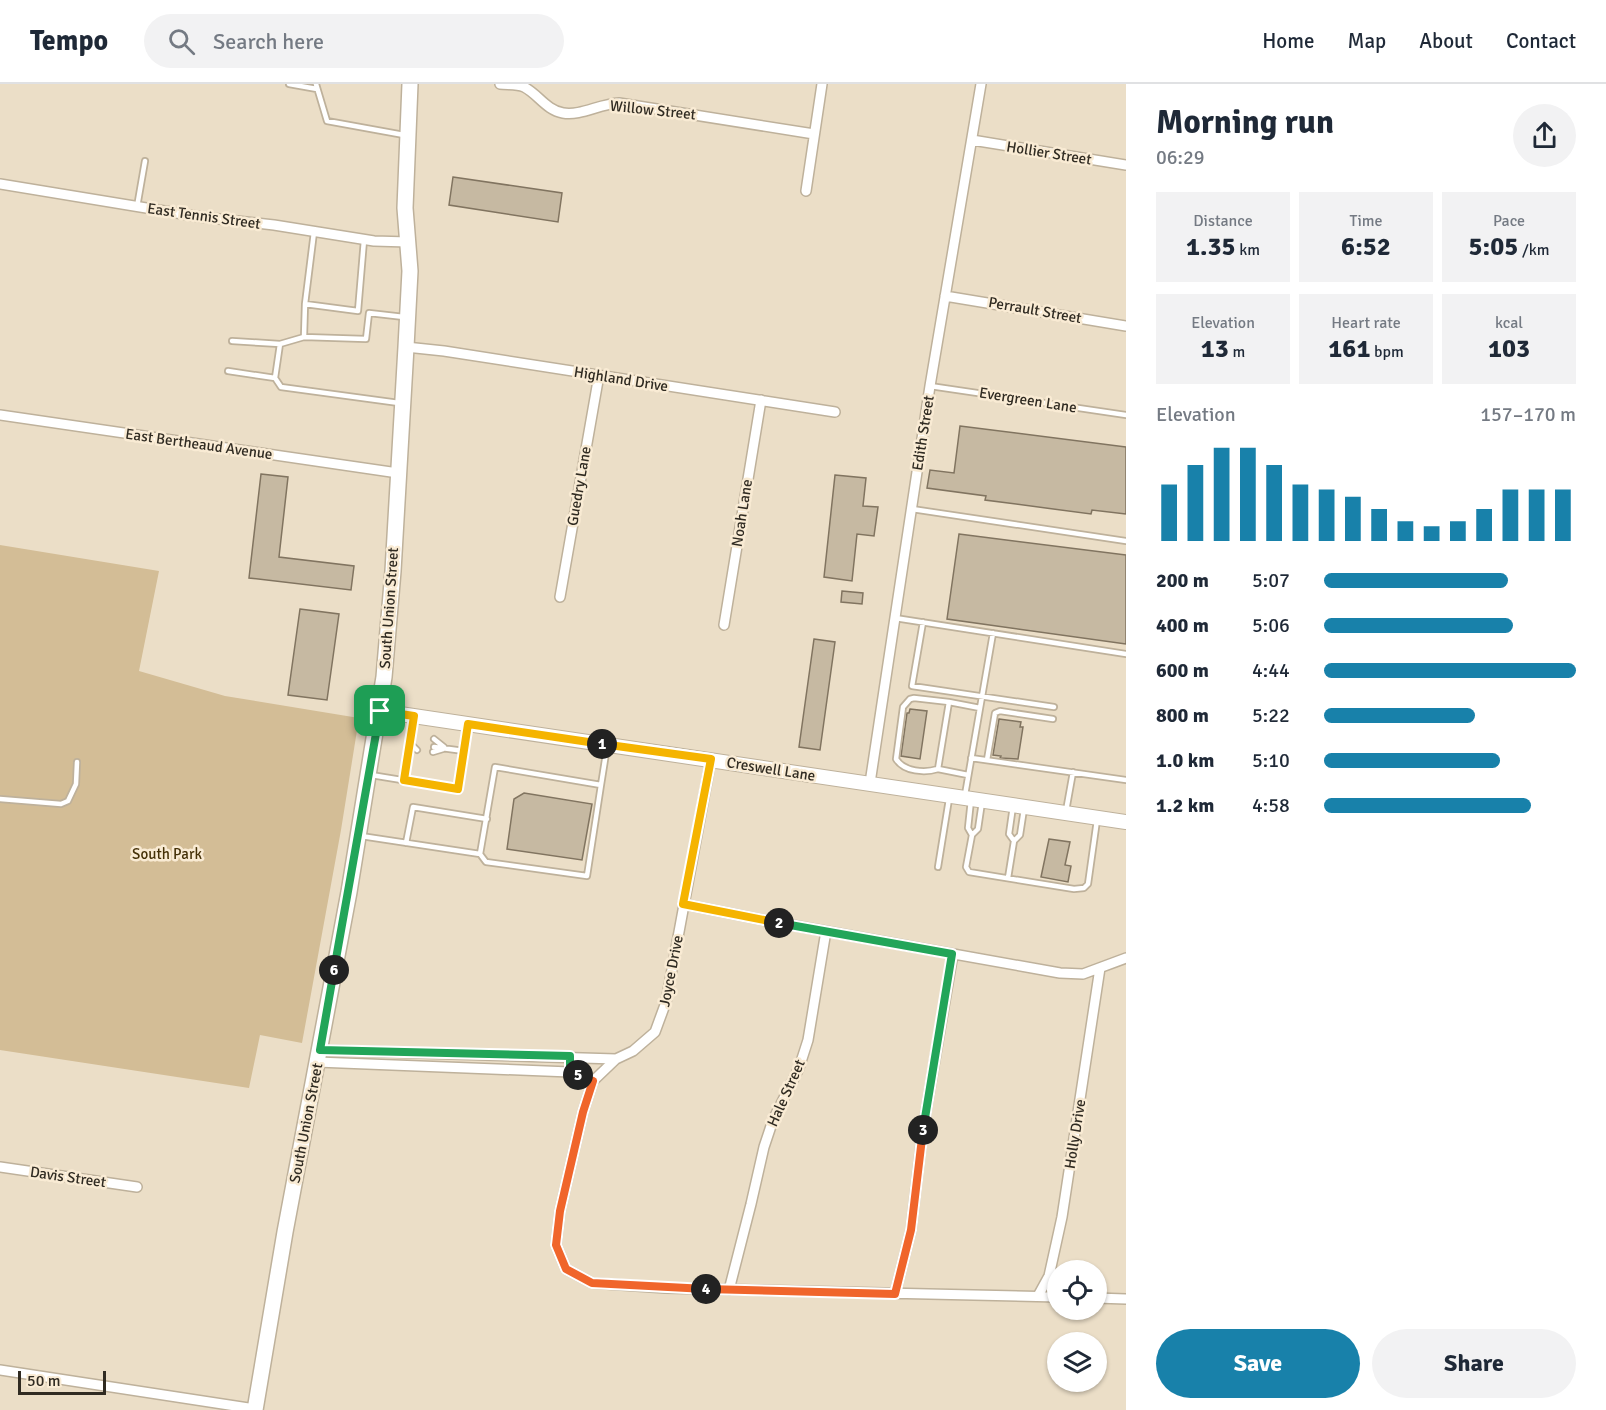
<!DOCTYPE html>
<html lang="en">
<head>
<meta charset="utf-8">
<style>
  :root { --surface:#fff; --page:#f2f2f3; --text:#1f2937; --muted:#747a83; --line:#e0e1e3; --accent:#1881aa }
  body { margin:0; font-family:Signika,sans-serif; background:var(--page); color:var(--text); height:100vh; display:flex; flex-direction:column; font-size:22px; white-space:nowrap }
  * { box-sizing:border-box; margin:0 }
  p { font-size:20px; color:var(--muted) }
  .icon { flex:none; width:33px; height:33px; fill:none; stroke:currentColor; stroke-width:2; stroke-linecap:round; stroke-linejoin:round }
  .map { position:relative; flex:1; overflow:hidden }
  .details { display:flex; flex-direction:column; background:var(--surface); width:480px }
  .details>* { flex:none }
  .controls { position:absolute; left:1047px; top:1176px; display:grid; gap:12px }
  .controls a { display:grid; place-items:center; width:60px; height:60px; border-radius:50%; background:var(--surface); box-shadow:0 2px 4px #0004; font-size:30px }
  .scale { position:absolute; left:18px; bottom:15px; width:88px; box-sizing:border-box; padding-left:6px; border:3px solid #302b22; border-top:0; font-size:16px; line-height:21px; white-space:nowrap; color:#302b22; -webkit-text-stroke:4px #f9ebd4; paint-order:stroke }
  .pin { position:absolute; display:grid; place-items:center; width:51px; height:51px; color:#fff; margin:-26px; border-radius:12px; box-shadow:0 3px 9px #0006 }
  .km { position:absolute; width:30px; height:30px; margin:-15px; border-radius:50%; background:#222; color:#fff; font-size:16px; line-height:30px; text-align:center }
  .round { display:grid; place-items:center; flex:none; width:63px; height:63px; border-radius:32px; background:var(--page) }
  .overview { display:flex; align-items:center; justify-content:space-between; height:102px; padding:0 30px }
  h1 { font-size:33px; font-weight:700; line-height:45px }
  .stats { display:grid; grid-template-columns:repeat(3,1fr); gap:9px; height:102px; padding:6px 30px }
  .stats div { display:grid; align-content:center; border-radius:0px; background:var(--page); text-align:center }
  .stats b { font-size:26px; font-weight:700 }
  .stats small { font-size:16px; font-weight:400 }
  .stats p { font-size:16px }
  .chart { height:168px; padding:12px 30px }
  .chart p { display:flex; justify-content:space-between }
  .chart svg { width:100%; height:108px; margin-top:6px; stroke:var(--accent); stroke-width:6 }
  .primary-button { display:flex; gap:12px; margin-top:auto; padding:12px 30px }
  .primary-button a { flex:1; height:69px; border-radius:36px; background:var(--accent); color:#fff; font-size:24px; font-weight:700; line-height:69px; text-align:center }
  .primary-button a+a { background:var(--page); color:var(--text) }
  ul { padding:0 30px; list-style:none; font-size:20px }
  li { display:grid; grid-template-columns:96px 72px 1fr; align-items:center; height:45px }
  li i { height:15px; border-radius:8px; background:var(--accent) }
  header { display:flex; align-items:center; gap:36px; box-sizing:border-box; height:84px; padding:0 30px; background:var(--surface); border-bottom:2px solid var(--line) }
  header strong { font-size:28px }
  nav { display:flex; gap:33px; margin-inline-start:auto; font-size:21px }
  .search { width:420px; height:54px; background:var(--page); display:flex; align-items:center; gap:15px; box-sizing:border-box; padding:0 21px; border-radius:33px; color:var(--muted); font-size:22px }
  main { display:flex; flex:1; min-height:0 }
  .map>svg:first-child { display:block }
  .green { fill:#d3bd96 }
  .building { fill:#c6b9a2; stroke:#817460; stroke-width:1.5 }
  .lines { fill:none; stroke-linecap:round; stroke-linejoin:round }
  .service-casing { stroke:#beb19b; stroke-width:8 }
  .minor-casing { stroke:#beb19b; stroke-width:12 }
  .secondary-casing { stroke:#beb19b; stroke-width:16 }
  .primary-casing { stroke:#beb19b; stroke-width:18 }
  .service { stroke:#fff; stroke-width:4.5 }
  .minor { stroke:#fff; stroke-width:9 }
  .secondary { stroke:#fff; stroke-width:14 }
  .primary { stroke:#fff; stroke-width:15 }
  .split-1-casing { stroke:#fff; stroke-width:12 }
  .split-2-casing { stroke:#fff; stroke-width:12 }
  .split-3-casing { stroke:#fff; stroke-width:12 }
  .split-4-casing { stroke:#fff; stroke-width:12 }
  .split-5-casing { stroke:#fff; stroke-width:12 }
  .split-6-casing { stroke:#fff; stroke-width:12 }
  .split-7-casing { stroke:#fff; stroke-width:12 }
  .split-1 { stroke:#f5b400; stroke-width:8 }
  .split-2 { stroke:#f5b400; stroke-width:8 }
  .split-3 { stroke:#22a559; stroke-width:8 }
  .split-4 { stroke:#f0652b; stroke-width:8 }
  .split-5 { stroke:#f0652b; stroke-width:8 }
  .split-6 { stroke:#22a559; stroke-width:8 }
  .split-7 { stroke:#22a559; stroke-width:8 }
  .labels { text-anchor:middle; stroke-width:5; stroke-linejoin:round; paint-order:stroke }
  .street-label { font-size:15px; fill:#302b22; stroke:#f9ebd4 }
  .park-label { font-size:15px; fill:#453108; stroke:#f9ebd4 }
</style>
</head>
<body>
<header>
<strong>Tempo</strong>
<div class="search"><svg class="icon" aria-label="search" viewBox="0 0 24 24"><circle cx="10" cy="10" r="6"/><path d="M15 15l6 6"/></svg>Search here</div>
<nav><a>Home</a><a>Map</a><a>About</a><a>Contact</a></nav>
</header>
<main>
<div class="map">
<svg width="1126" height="1326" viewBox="0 0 1126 1326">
  <rect width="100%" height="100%" fill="#ebdec7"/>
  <path class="green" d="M0,461L159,487L139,587L225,612L359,634L341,746L302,959L260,951L249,1004L0,966Z"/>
  <path class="building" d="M453,93L562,109L558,138L449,121Z
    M960,342L1126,363V430L1092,426L1091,430L985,416L986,412L927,404L930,386L954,389Z
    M261,390L288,393L279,473L354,482L351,506L249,494Z
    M835,391L866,394L863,422L878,423L874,452L857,450L852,497L824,493Z
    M959,450L1126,471V560L947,535Z
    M842,507L863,509L862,520L841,518Z
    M300,525L339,530L327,616L288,611Z
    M814,555L835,558L820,666L799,663Z
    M910,625L927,627L920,675L901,672L907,629H909Z
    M999,635L1021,638L1020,643H1023L1018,675L1000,674L1001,672L993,671Z
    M524,709L592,720L582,776L507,765L514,715Z
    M1049,755L1070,758L1065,781L1071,782L1068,798L1041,793Z"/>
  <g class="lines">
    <defs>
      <path id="service" d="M289,0L317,5
        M316,0L327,37L404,51
        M137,123L145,77
        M314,148L305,220L304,253L366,255L369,229L404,233
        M305,220L358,227L364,156
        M232,257L280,260L304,253
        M228,287L275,294L280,260
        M275,294L281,303L399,319
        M930,302L1126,331
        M912,425L1126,457
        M895,534L1126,570
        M923,538L912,602L1054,623
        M434,655L444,663
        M410,659L417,666
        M434,663L464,667
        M433,668L443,665
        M971,674L1126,696
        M987,676L995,629L1000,627L1053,635
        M938,685C925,689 904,688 896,675L903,623L910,615L914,614L949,618
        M371,691L457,705L468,643
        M968,691L938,685L949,618L980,624
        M404,696L414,634
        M965,711L993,549
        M0,715L61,720L68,717L76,700L77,678
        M971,716L968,744L972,751
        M982,718L978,745L972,751L966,783L969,788L1074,805L1084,804L1088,800L1097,736
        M1013,722L1009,750L1014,757
        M1066,727L1073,688
        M361,752L480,770L495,683L601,701L607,663
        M406,759L413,723L487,735
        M480,770L486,778L587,792L601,701
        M938,783L949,715
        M1008,794L1014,757L1020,751L1024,725"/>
      <path id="minor" d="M500,0C507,1 518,0 524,3C538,10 546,26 563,29C581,32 599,20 619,19L814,50
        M972,56L1126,81
        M0,100L201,133L274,141L374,157L408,158
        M806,107L822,0
        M945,212L1126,242
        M406,263L444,267L835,328
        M0,331L398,389
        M560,513L599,291
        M724,541L761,316
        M711,675L666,918L655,948L633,967L616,975L593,997L583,1028L560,1127L556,1161L566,1185L592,1199L665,1204L1058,1213
        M870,699L930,302L981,0
        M683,820L769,837L1060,889L1083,890L1126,874
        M319,966L616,975
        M317,978L570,988L593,997
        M0,1083L137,1103
        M729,1206L751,1120L764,1063L773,1036L799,984L808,956L826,847
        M895,1210L911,1146L923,1045L953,870
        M1038,1212L1049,1192L1062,1133L1100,884
        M1096,1214L1126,1215
        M0,1286L255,1325"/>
      <path id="secondary" d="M380,627L1126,738"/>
      <path id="primary" d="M255,1326L285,1148L349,808L384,593L393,487L406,263L410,187L405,124L410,0"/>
    </defs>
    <use href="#service" class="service-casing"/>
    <use href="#minor" class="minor-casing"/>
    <use href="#secondary" class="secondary-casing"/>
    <use href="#primary" class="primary-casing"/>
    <use href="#service" class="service"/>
    <use href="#minor" class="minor"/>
    <use href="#secondary" class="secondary"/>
    <use href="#primary" class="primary"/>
  </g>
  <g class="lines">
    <defs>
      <path id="split-1" d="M380,627L414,632L404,696L458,705L468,640L602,660"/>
      <path id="split-2" d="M602,660L711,675L683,820L779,839"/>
      <path id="split-3" d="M779,839L952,870L923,1046"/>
      <path id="split-4" d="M706,1205L895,1210L911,1146L923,1046"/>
      <path id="split-5" d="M578,991L593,997L583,1028L560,1127L556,1161L566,1185L592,1199L706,1205"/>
      <path id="split-6" d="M334,886L320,966L570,972V988L578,991"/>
      <path id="split-7" d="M334,886L380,627"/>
    </defs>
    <use href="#split-1" class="split-1-casing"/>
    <use href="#split-2" class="split-2-casing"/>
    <use href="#split-3" class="split-3-casing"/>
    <use href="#split-4" class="split-4-casing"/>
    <use href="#split-5" class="split-5-casing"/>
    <use href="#split-6" class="split-6-casing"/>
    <use href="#split-7" class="split-7-casing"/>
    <use href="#split-1" class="split-1"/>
    <use href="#split-2" class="split-2"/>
    <use href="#split-3" class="split-3"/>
    <use href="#split-4" class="split-4"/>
    <use href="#split-5" class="split-5"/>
    <use href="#split-6" class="split-6"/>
    <use href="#split-7" class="split-7"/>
  </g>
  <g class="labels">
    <g class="street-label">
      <text transform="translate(653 26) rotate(6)" y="5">Willow Street</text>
      <text transform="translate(1049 69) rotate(9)" y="5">Hollier Street</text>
      <text transform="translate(204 132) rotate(8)" y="5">East Tennis Street</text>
      <text transform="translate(1035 226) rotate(10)" y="5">Perrault Street</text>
      <text transform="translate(621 295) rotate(9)" y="5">Highland Drive</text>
      <text transform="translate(1028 316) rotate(9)" y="5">Evergreen Lane</text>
      <text transform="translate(923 349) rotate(-81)" y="5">Edith Street</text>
      <text transform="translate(199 360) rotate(8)" y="5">East Bertheaud Avenue</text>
      <text transform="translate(579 402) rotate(-80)" y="5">Guedry Lane</text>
      <text transform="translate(742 429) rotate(-81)" y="5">Noah Lane</text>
      <text transform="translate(389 524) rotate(-86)" y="5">South Union Street</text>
      <text transform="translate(771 685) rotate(9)" y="5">Creswell Lane</text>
      <text transform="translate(671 887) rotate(-79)" y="5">Joyce Drive</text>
      <text transform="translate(786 1009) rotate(-66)" y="5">Hale Street</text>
      <text transform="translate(306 1039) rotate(-79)" y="5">South Union Street</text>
      <text transform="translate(1075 1050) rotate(-81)" y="5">Holly Drive</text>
      <text transform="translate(68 1093) rotate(8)" y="5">Davis Street</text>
    </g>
    <g class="park-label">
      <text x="167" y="775">South Park</text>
    </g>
  </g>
</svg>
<div class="controls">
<a><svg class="icon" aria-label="locate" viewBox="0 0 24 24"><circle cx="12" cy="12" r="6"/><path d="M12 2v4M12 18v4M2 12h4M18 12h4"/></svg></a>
<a><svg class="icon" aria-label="layers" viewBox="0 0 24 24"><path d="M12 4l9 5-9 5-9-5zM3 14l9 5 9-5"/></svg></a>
</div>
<div class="scale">50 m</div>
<div class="pin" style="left:380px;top:627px;background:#1e9e55"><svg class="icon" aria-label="arrive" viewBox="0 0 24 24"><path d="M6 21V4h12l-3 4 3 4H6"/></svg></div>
<b class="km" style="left:602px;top:660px">1</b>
<b class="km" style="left:779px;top:839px">2</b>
<b class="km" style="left:923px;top:1046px">3</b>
<b class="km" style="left:706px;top:1205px">4</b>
<b class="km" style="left:578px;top:991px">5</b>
<b class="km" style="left:334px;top:886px">6</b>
</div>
<section class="details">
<div class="overview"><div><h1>Morning run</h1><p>06:29</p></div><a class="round"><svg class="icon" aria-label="share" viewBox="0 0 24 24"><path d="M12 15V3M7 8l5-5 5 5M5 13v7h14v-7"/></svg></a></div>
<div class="stats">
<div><p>Distance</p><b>1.35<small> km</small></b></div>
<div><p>Time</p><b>6:52</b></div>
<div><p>Pace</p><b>5:05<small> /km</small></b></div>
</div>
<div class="stats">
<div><p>Elevation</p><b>13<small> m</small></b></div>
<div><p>Heart rate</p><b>161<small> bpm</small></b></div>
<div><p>kcal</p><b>103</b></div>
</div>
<div class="chart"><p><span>Elevation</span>157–170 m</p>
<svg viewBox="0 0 160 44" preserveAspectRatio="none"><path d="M5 44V21M15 44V13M25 44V6M35 44V6M45 44V13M55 44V21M65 44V23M75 44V26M85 44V31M95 44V36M105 44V38M115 44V36M125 44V31M135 44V23M145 44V23M155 44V23"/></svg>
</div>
<ul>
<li><b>200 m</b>5:07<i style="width:73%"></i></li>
<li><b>400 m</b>5:06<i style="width:75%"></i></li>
<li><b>600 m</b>4:44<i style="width:100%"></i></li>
<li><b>800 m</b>5:22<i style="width:60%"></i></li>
<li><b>1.0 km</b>5:10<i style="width:70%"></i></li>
<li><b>1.2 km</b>4:58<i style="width:82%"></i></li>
</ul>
<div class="primary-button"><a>Save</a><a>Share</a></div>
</section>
</main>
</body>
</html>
